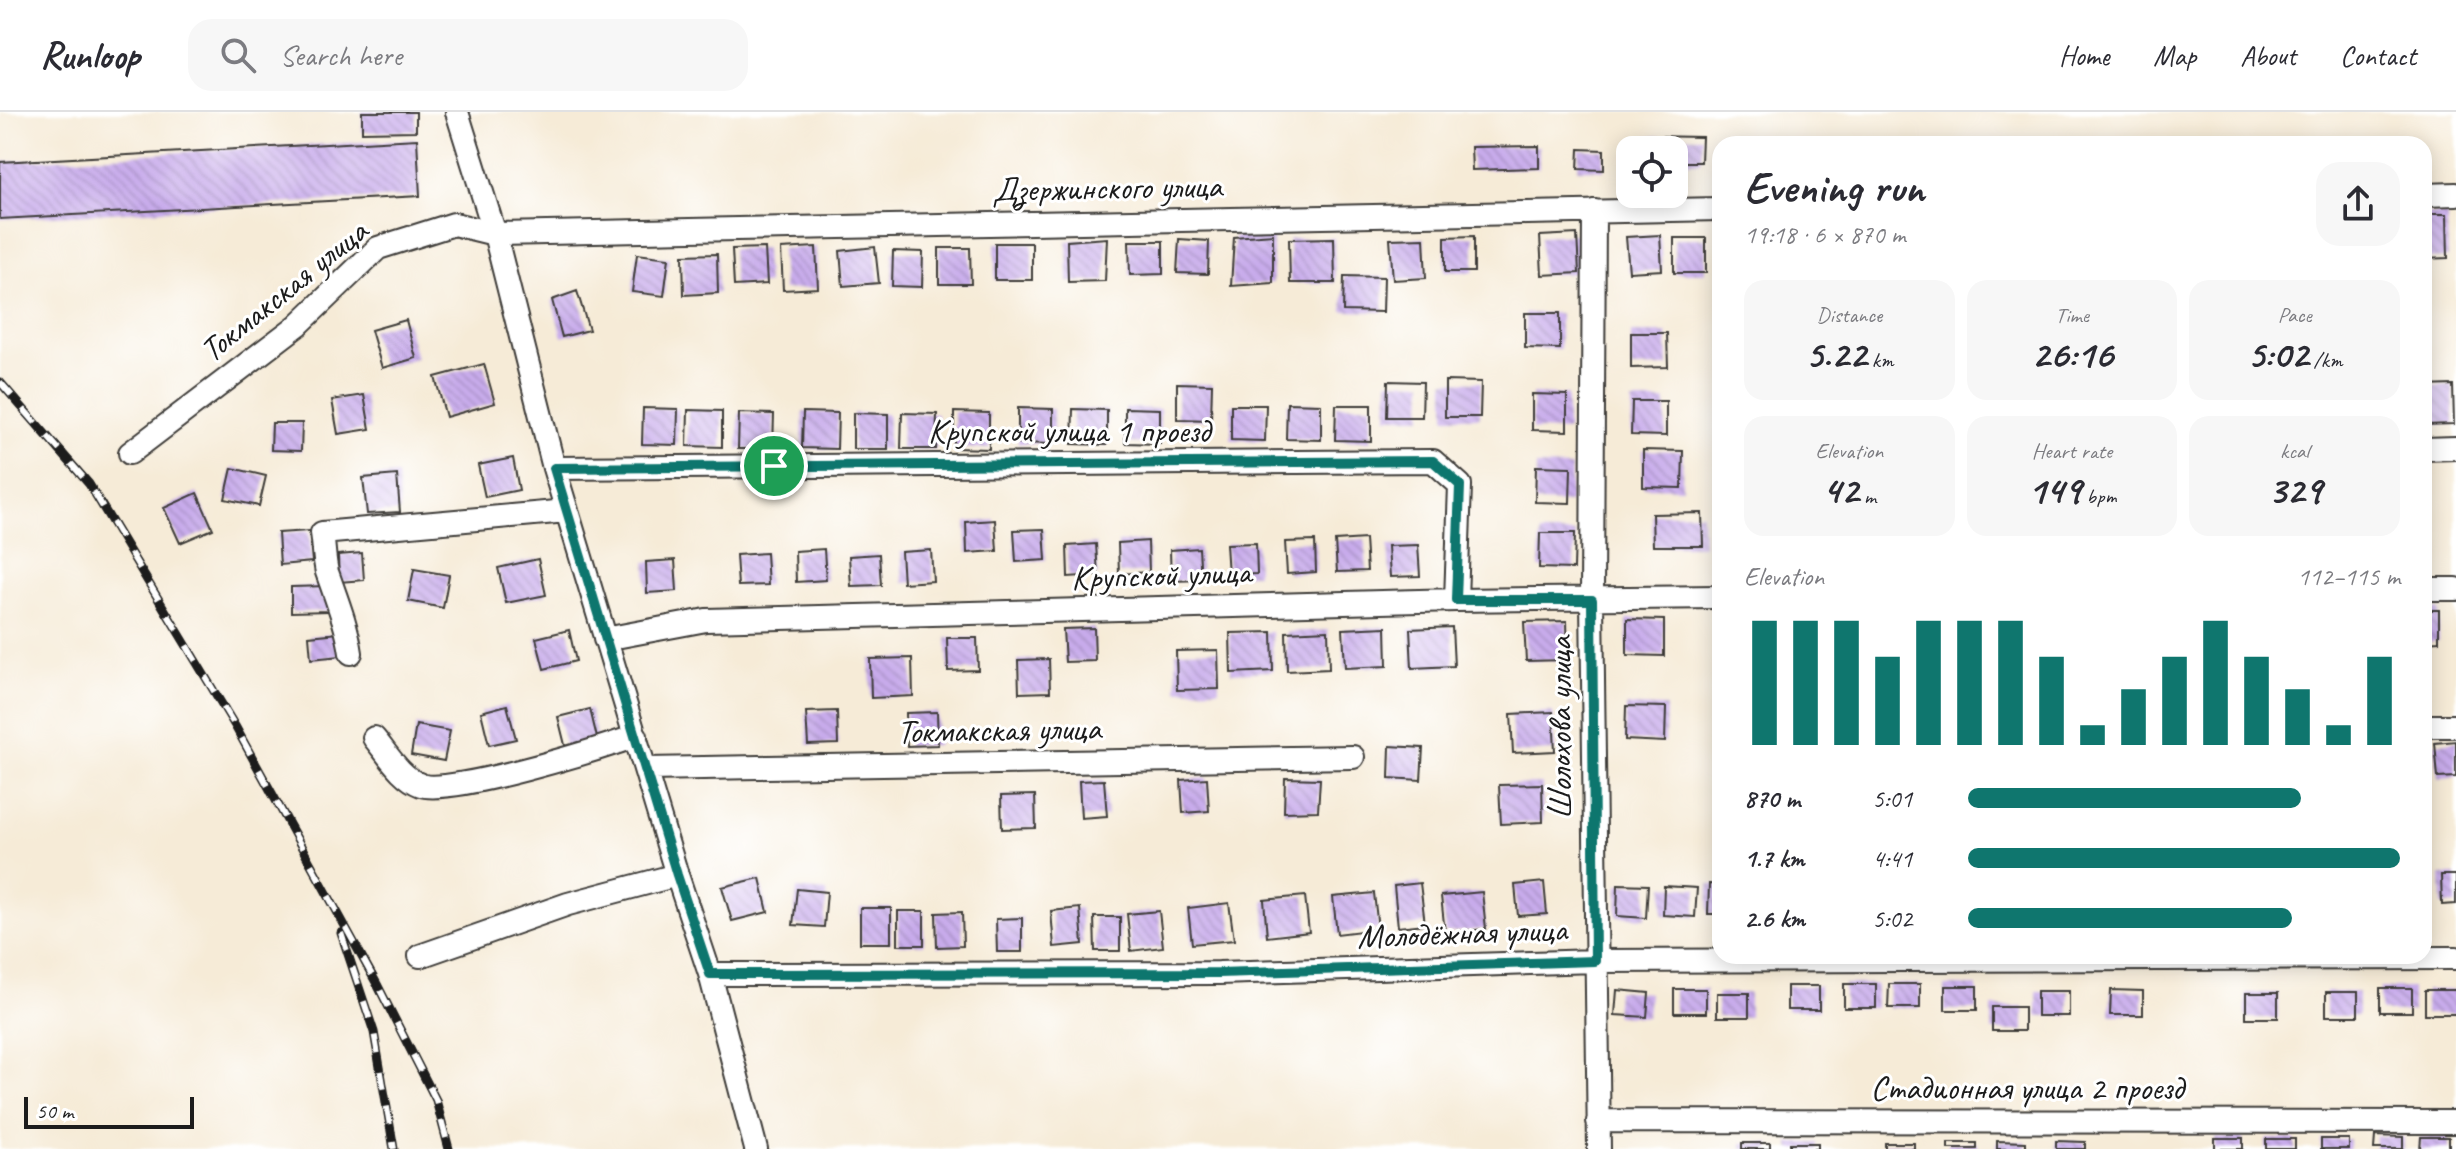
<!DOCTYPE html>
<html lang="en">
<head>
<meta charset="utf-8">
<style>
  :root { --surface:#fff; --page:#f7f7f7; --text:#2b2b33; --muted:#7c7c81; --line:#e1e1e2; --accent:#0f766e }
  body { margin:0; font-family:Caveat,sans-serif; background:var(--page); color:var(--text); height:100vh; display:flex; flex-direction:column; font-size:30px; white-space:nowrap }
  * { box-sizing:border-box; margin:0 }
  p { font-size:26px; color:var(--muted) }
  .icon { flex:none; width:44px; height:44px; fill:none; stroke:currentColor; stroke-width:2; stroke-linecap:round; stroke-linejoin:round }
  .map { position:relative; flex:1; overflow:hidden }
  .drawer { position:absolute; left:1712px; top:24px; width:720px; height:828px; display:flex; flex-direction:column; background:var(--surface); border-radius:24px; box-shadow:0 4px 20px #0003 }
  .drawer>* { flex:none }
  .fabs { position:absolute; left:1616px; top:24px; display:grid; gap:16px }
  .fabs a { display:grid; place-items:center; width:72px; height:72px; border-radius:16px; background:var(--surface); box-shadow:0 4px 20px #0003; font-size:40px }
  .scale { position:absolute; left:24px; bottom:20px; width:170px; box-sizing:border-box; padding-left:8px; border:4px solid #1c1c1c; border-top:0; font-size:22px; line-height:28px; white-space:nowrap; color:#1c1c1c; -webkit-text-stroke:6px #fff; paint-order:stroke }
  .pin { position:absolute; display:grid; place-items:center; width:68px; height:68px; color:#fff; margin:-34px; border:4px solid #fff; border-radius:50%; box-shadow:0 2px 8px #0007 }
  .round { display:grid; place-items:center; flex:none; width:84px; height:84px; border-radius:24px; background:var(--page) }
  .summary { display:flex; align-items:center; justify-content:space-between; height:136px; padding:0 32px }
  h1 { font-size:44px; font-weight:800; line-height:60px }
  .stats { display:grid; grid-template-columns:repeat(3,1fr); gap:12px; height:136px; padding:8px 32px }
  .stats div { display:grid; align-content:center; border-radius:20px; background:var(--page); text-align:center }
  .stats b { font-size:40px; font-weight:800 }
  .stats small { font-size:22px; font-weight:400 }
  .stats p { font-size:22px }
  .chart { height:224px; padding:16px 32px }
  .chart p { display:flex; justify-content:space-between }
  .chart svg { width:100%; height:144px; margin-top:8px; stroke:var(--accent); stroke-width:6 }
  ul { padding:0 32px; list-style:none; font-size:26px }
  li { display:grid; grid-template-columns:128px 96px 1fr; align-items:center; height:60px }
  li i { height:20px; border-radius:10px; background:var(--accent) }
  header { display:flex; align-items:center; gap:48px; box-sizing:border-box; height:112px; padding:0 40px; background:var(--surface); border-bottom:2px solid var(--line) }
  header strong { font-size:38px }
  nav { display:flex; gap:44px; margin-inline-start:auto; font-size:28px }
  .search { width:560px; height:72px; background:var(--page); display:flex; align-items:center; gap:20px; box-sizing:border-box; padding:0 28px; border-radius:24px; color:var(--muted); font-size:30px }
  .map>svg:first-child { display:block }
  .building { fill:url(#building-back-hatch) }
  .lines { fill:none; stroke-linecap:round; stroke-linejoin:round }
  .minor-casing { stroke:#3d3b38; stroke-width:26 }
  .minor { stroke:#fff; stroke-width:22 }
  .rail-casing { stroke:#1c1c1c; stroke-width:9 }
  .rail { stroke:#fff; stroke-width:6; stroke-dasharray:18; stroke-linecap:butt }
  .route-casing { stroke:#fff; stroke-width:16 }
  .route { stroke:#0f766e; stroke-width:10 }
  .labels { text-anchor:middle; stroke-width:6; stroke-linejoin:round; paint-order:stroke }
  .street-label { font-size:34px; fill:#1c1c1c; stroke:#fff }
</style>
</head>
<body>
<header>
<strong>Runloop</strong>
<div class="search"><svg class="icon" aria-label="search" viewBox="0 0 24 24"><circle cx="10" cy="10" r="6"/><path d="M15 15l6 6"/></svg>Search here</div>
<nav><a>Home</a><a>Map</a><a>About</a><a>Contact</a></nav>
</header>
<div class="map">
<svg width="2456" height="1037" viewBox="0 0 2456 1037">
  <defs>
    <pattern id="building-back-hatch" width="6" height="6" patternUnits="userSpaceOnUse" patternTransform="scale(2)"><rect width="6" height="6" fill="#c8abeb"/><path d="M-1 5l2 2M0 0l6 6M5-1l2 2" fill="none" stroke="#ab93c9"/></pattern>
  </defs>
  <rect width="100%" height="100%" fill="#fff"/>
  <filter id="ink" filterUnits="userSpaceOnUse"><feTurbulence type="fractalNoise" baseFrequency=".0125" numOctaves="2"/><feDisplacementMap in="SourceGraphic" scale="16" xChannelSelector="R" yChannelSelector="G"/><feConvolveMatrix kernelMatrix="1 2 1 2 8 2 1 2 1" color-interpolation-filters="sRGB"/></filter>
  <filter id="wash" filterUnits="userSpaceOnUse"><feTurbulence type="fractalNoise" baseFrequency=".006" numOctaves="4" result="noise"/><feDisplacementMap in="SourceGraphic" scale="32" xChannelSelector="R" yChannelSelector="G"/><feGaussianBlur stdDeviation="1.8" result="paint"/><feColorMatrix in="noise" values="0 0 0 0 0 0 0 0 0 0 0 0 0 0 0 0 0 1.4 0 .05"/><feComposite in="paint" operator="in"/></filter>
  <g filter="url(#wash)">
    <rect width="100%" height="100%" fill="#f6ebd7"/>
    <g id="blocks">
      <path class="building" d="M362,0H416V19L362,20Z
        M1647,24L1702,25L1701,50H1674V38H1647Z
        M417,27L420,84L0,107V50Z
        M1539,34V56L1472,58L1471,35Z
        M1579,37L1604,38V58L1578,57Z
        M2424,102H2447L2448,146L2424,147Z
        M1273,122V171L1231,174L1234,125Z
        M1577,122L1579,161L1542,163L1540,124Z
        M1660,123L1662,158L1629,160L1626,125Z
        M1474,124V160H1445V125Z
        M1107,126L1105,169L1068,170L1067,129Z
        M1334,126L1335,171H1290L1289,127Z
        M1424,126L1426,166L1393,168L1390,127Z
        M1674,126H1706V161H1674Z
        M1179,127L1209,129L1208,162L1177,161Z
        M1129,129H1163V162L1130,163Z
        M995,131H1032V168H995Z
        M816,135L818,176L783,178L781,137Z
        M875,135L879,171L843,174L840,139Z
        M765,136L767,172L734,174L732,137Z
        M939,136H970L971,172H939Z
        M893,139L923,140L922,175L892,174Z
        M637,142L669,146L664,184L632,180Z
        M717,142L718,181L684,183L683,143Z
        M1344,164L1384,165L1383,200L1343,199Z
        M577,179L589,218L562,225L552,188Z
        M1525,201H1560V237L1525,236Z
        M406,208L416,246L382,256L371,218Z
        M1631,221H1667L1668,255L1631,256Z
        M484,252L495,291L446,305L435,265Z
        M1388,269L1423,270L1422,305H1387Z
        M1445,269L1481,270L1480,305H1445Z
        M1177,271L1212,272L1211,308L1177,307Z
        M2453,273L2454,312L2424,313V274Z
        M1532,282L1567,283V319L1532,318Z
        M364,283L370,317L338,322L332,288Z
        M1632,289H1666V324L1631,323Z
        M1287,291L1321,292V328L1286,327Z
        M1231,293H1266L1265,329L1231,328Z
        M1336,293H1371V329L1335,328Z
        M643,296L678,297L677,333L642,332Z
        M1018,296L1053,297V332L1018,331Z
        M1125,296L1160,297V332L1125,331Z
        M1073,297L1107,298V333L1072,332Z
        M688,298L722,299V335L687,334Z
        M803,300L838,301L837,337L802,336Z
        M954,300L989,301V337L954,336Z
        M739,301L774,302L773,337H738Z
        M853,301L888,302V337H853Z
        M902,301L937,302L936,337H901Z
        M272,311H302L301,339L271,338Z
        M1643,338L1683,339L1682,376L1643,375Z
        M513,346L519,378L485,385L478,353Z
        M1536,354L1571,355L1570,391L1535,390Z
        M232,356L266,364L259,394L225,387Z
        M397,363L400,400L367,402L363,366Z
        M197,381L213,417L180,431L164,396Z
        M1702,401L1703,434H1653L1652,402Z
        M995,408L997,439L967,441L966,410Z
        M1044,417L1046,448L1016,450L1014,418Z
        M309,419L312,450L280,453L278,421Z
        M1540,421H1575L1574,457L1539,456Z
        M1365,427L1367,459L1337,460L1335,429Z
        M1148,429L1149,460L1119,462L1118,431Z
        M1315,429L1316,460L1287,462L1285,430Z
        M1256,431L1257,462L1228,463L1226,432Z
        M1096,432L1098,463L1068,465L1067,434Z
        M1418,433L1420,464L1390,465L1388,434Z
        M1199,436L1201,468L1171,469L1170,438Z
        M824,437L826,468L796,470L795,439Z
        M931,438L933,469L903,471L901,440Z
        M362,441L364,468L339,470L338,443Z
        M766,441L768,473L738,474L736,443Z
        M879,442L881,473L851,474L849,444Z
        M538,447L546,483L506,491L498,456Z
        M675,448L677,479L647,481L646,450Z
        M414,457L449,463L443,496L408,489Z
        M329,474V499L291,500V475Z
        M2424,498H2439V529L2424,530Z
        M1627,507L1664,508V544L1627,543Z
        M1567,509L1568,548L1526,549L1524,510Z
        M1386,515L1387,554L1345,556L1343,517Z
        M1452,515L1454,554L1412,556L1410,517Z
        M1094,516L1095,549L1065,550L1063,517Z
        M569,518L576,549L544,557L536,526Z
        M1328,518L1329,557L1287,559L1286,520Z
        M1272,520L1273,559L1231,561L1230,521Z
        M339,521L341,544L311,547L309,524Z
        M947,526H977L978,558L948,559Z
        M1218,538L1219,577L1177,578L1176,539Z
        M912,546L913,584L871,586L870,547Z
        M1049,547L1050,580L1019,581L1018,548Z
        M507,593L516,627L489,633L481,600Z
        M1626,594L1666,595L1665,630L1625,628Z
        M590,597L598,630L566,637L558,605Z
        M837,599L838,632L808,633L806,600Z
        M937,600L938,633L907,634L906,601Z
        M1553,600L1555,639L1513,641L1511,602Z
        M416,613L450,619L444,649L411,643Z
        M2456,629V665L2438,666L2435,631Z
        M1390,634L1423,636L1421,668L1389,666Z
        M1207,666L1209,699L1183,701L1181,668Z
        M1285,666L1320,667L1318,699L1284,700Z
        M1104,668L1107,704L1081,706L1079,669Z
        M1542,672L1543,710L1501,712L1499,673Z
        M1035,683L1036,716L1002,717L1001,684Z
        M2441,763H2456V792L2442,793Z
        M760,766L768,800L732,809L722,775Z
        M1544,770L1547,802L1518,804L1515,773Z
        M1420,771L1425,812L1398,815L1394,774Z
        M1618,772L1648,773L1646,806L1617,804Z
        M1709,772L1720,773V802H1708Z
        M1664,774L1697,776L1695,805L1663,803Z
        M797,777L827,780L824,815L793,813Z
        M1482,780L1486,817L1445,821L1441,784Z
        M1374,781L1378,817L1337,822L1333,785Z
        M1305,784L1309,820L1267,825L1264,788Z
        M1229,791L1234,828L1192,832L1188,796Z
        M860,796H891V831H860Z
        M1080,796L1083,832L1054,835L1051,799Z
        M898,799H924V833H898Z
        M1159,799L1163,835L1131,839L1127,802Z
        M962,800L963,834L937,835L936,801Z
        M1094,805H1120V839H1095Z
        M1022,806V840H997L996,807Z
        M1844,872H1876V896H1844Z
        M1889,872H1920V896H1888Z
        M1787,874H1819V898H1787Z
        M1945,874H1977V898H1945Z
        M2380,876H2412V900H2380Z
        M1674,877H1706V901H1674Z
        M1617,878L1649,881L1647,905L1615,903Z
        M2111,878L2143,879V903H2110Z
        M2425,878H2456V902H2425Z
        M2037,879H2069V904H2037Z
        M2326,880H2358V904H2326Z
        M1717,881H1749V905H1717Z
        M2246,881H2278V906H2246Z
        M1992,895H2024V919H1992Z
        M2375,1024L2403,1025V1037H2374Z
        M2421,1025H2449V1037H2420Z
        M2215,1026H2243V1037H2215Z
        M2266,1027H2295V1037H2266Z
        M2321,1027H2349V1037H2321Z
        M1997,1029L2026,1030V1037H1997Z
        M2056,1029L2085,1030V1037H2056Z
        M1742,1031H1770V1037H1742Z
        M1790,1031H1818V1037H1790Z
        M1885,1031H1914V1037H1885Z
        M1948,1031H1977V1037H1948Z"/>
    </g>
  </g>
  <g filter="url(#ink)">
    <use href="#blocks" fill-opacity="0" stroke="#3d3b38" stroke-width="2"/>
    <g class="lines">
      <defs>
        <path id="minor" d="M457,0L495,122L554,356L677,763L710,862L756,1037
          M2424,83L2456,82
          M1594,99L1592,488L1599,1037
          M2424,337L2456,336
          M130,341L298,213L378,136L454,112L495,122L1720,97
          M554,356L1433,349L1460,373L1456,488
          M2424,477H2456
          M605,527L706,508L1456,488L1720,485
          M351,541C347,513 336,486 327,460C324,448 324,433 322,421L567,399
          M2424,614H2456
          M374,626C387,641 401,666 421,673C449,684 602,636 636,624
          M647,657L1353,645
          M420,844L568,792L677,763
          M710,862L1219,861L1595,849L2456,846
          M1598,1009L2456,1010"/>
      </defs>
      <use href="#minor" class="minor-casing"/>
      <use href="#minor" class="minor"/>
      <defs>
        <path id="rail" d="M0,270L89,372L235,614L378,874L436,988L449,1037
          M341,821L374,920L394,1037"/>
      </defs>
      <use href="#rail" class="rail-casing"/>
      <use href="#rail" class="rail"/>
    </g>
  </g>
  <g class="lines" filter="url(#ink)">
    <defs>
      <path id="route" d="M1433,349L1460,373L1456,488H1592L1595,849L1219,861L710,862L677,763L554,356Z"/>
    </defs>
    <use href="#route" class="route-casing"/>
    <use href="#route" class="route"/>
  </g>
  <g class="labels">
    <g class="street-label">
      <text transform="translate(1107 75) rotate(-1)" y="12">Дзержинского улица</text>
      <text transform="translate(283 178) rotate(-39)" y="12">Токмакская улица</text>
      <text x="1069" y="330">Крупской улица 1 проезд</text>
      <text transform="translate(1161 462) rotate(-2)" y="12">Крупской улица</text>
      <text transform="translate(1559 616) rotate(-90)" y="12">Шолохова улица</text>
      <text transform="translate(999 617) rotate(-1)" y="12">Токмакская улица</text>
      <text transform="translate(1462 820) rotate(-2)" y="12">Молодёжная улица</text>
      <text x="2027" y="987">Стадионная улица 2 проезд</text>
    </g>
  </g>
</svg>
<div class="fabs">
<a><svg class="icon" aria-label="locate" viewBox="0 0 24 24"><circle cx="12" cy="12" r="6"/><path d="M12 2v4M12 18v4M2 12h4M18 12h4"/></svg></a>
</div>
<div class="scale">50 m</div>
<div class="pin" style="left:774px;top:354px;background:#1e9e55"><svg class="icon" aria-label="arrive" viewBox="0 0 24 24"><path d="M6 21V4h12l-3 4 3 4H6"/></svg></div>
<section class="drawer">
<div class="summary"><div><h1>Evening run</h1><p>19:18 · 6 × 870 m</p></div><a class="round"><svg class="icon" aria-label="share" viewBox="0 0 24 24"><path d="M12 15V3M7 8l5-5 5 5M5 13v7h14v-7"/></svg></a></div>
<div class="stats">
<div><p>Distance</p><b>5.22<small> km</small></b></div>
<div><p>Time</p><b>26:16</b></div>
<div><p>Pace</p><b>5:02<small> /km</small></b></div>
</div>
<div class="stats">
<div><p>Elevation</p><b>42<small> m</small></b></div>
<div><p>Heart rate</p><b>149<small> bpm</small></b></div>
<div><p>kcal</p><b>329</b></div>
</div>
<div class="chart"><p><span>Elevation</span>112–115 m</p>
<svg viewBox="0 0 160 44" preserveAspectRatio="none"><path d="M5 44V6M15 44V6M25 44V6M35 44V17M45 44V6M55 44V6M65 44V6M75 44V17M85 44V38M95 44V27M105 44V17M115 44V6M125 44V17M135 44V27M145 44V38M155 44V17"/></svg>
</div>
<ul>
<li><b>870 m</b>5:01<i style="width:77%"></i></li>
<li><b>1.7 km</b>4:41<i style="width:100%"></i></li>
<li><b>2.6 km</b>5:02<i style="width:75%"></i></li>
</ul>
</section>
</div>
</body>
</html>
